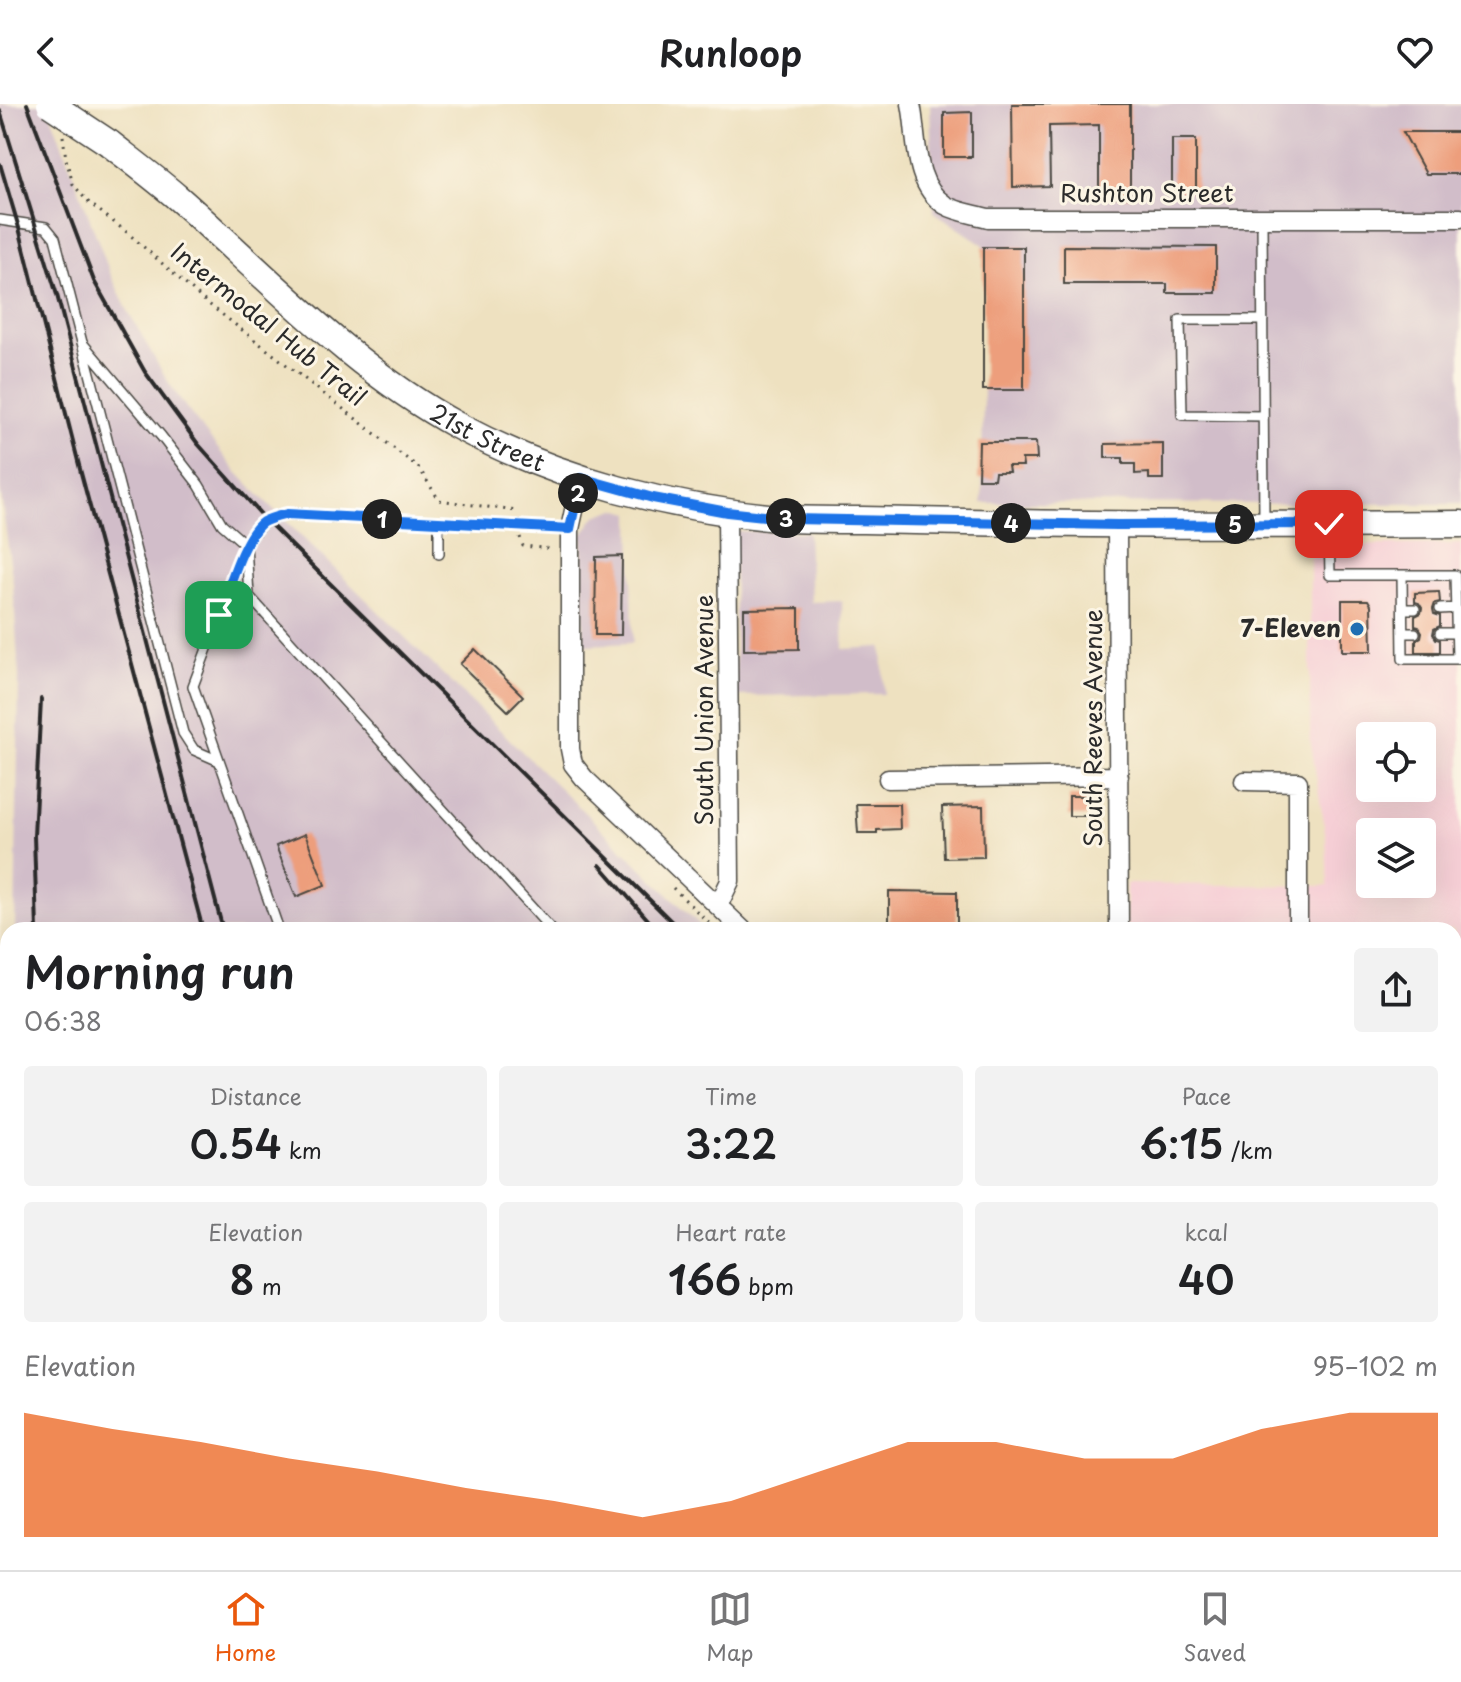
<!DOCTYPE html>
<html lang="en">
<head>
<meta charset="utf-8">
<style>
  :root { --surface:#fff; --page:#f2f2f2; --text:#202124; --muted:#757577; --line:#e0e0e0; --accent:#ea580c }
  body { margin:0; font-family:"Playpen Sans",sans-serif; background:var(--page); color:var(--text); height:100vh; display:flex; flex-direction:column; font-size:30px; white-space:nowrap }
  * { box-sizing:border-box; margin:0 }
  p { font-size:26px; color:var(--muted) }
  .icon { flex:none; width:44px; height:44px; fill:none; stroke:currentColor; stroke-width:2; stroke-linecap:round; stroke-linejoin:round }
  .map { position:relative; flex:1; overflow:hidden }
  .drawer { position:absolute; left:0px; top:818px; width:1462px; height:648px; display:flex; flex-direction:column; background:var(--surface); border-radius:24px 24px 0 0; box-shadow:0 8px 32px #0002 }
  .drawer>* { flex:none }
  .buttons { position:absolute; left:1356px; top:618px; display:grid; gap:16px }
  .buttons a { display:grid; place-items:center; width:80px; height:80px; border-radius:8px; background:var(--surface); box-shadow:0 8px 32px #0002; font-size:40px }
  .pin { position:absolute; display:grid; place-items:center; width:68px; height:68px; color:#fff; margin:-34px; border-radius:16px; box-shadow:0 4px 12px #0006 }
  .km { position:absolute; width:40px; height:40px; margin:-20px; border-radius:50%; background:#222; color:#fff; font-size:22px; line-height:40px; text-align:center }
  .round { display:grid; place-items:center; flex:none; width:84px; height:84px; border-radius:8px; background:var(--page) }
  .overview { display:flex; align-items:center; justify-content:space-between; height:136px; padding:0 24px }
  h1 { font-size:44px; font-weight:600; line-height:60px }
  .metrics { display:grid; grid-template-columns:repeat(3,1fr); gap:12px; height:136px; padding:8px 24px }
  .metrics div { display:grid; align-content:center; border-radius:8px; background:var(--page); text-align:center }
  .metrics b { font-size:40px; font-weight:600 }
  .metrics small { font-size:22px; font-weight:400 }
  .metrics p { font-size:22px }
  .chart { height:224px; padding:16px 24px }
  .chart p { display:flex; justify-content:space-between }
  .chart svg { width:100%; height:144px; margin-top:8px; fill:var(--accent); opacity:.7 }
  header { display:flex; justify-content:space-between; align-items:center; height:104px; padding:0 24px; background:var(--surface); font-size:36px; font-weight:600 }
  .dock { display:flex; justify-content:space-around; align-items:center; height:112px; border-top:2px solid var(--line); background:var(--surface); font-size:22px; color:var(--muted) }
  .dock a { display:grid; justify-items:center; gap:4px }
  .dock .on { color:var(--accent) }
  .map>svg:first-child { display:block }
  .built { fill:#f6cfd6; fill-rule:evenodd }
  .industrial { fill:#d1bdc9 }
  .building { fill:#ed9e7c }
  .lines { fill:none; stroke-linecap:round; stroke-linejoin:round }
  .lane-casing { stroke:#484641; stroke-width:12 }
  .street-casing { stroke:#484641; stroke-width:21 }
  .secondary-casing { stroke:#484641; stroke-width:29 }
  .path { stroke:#484641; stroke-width:3; stroke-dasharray:2 6; stroke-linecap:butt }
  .lane { stroke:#fff; stroke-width:9 }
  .street { stroke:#fff; stroke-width:18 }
  .secondary { stroke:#fff; stroke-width:26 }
  .rail { stroke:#2b2b2b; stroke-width:4 }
  .secondary-bridge-casing { stroke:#484641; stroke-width:29; stroke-linecap:butt }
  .secondary-bridge { stroke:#fff; stroke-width:26 }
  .route-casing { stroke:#fff; stroke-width:16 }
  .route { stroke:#1a73e8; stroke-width:10 }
  .poi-dot { fill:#1f6fb2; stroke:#fcf5e5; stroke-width:3 }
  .labels { text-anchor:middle; stroke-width:6; stroke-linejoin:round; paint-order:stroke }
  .street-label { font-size:24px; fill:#2b2b2b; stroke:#fcf5e5 }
  .poi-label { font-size:24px; font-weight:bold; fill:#2b2b2b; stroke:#fcf5e5; text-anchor:end }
</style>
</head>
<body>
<header><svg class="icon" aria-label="back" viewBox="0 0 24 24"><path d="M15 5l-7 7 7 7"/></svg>Runloop<svg class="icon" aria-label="heart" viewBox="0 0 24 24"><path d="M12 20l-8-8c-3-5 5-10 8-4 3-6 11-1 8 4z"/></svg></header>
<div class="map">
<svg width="1461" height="1466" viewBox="0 0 1461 1466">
  <rect width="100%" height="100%" fill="#fcf5e5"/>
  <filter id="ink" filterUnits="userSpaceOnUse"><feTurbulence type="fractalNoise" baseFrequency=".0125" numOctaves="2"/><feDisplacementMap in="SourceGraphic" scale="16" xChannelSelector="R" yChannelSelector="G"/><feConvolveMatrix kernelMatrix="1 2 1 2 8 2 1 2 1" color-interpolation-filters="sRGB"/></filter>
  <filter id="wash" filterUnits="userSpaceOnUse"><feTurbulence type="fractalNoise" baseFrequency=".006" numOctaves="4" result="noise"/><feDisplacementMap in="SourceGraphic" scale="32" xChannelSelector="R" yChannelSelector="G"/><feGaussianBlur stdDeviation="1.8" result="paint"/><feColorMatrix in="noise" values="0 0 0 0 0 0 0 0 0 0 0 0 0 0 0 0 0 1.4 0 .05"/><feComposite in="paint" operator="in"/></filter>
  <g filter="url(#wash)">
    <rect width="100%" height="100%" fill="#eee1c0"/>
    <path class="built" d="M1461,440V924H1454V826H1126V780L1328,782L1326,734L1310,634V442ZM1370,632H1422V684H1370ZM1370,728H1422V780H1370Z"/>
    <path class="industrial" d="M0,0H47L110,169L127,205L165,273L187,305L234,365L261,393L705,826H15L19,572L13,479L0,384Z
      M930,0H1461V400L982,399L984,141L934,108Z
      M616,405L631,409L633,539L584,541L582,431L596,412Z
      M734,427L808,428L811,498L842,497L843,545L882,543L884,590L736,592Z
      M0,1202L8,1210V1458H1118L1122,1466H0Z"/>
    <g id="blocks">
      <path class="building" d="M1012,0H1130V93H1099V21L1049,22L1050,82L1013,83Z
        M972,8V53H944V9Z
        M1403,28H1461V70H1426Z
        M1172,35H1196V87H1172Z
        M1064,142L1216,143V189H1167V180H1064Z
        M983,143H1024V286H983Z
        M979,338H1036L1037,355H1022L1023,362H1008L1009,368H995L994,375H978Z
        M1163,339V375H1149V369L1135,370V360H1123V354H1105V340Z
        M622,452L621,531H595L596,453Z
        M1439,488L1440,498L1435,499L1433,505L1434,510L1440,512V522L1434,525L1433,530L1436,535L1440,536V548H1416V536L1421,533L1422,528L1419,523L1415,522V512L1421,509L1422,504L1419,499L1415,498V489Z
        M1342,496H1368L1371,501L1372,547H1342Z
        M799,504V545L744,546V505Z
        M475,545L523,592L508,607L460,560Z
        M1069,692H1090V712H1069Z
        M856,700H899L900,725L877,726V729H858Z
        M983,702L984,753L944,754L942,703Z
        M305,730L325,781L296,793L276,742Z
        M889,787L957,788V826H889Z"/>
    </g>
  </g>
  <g filter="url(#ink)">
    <use href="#blocks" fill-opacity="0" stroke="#484641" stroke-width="2"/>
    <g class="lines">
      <defs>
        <path id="lane" d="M1262,114L1264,417
          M0,116L46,123L55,134L183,629L194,646L219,657
          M1263,216H1180L1182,311L1263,312
          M83,240L161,332L199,381L222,420L246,441L249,492L552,826
          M1329,424L1330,471H1455L1457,555H1461
          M439,450V418
          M1402,471L1403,555H1457
          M1403,505H1415
          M1440,505L1456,504
          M1403,529H1415
          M1440,529H1457
          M279,826L193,582L246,441C259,420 263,417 287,410L570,425
          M502,1458L505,1466
          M1317,1466L1327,1459L1461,1461"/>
        <path id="street" d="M911,0C918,33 912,79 945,101C957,108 974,110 988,114H1461
          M581,374L570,425V645L573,660L584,674L743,826
          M1117,421L1119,826
          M888,675L1119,672
          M1244,677L1298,678V826
          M718,802L730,777L727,408
          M1454,939H1461"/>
        <g id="secondary">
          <path id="s1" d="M109,39C132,57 156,75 178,94C268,173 351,264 458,322C559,376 675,406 790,415C814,416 839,416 863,416C915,417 967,418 1018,419C1166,422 1313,421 1461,420"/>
        </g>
      </defs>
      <use href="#lane" class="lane-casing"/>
      <use href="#street" class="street-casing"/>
      <use href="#secondary" class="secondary-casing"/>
      <path class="path" d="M63,32L66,55L73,80L87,97L129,130L201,194L419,364L439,396L516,407L517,409
        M520,433L523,442L553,445
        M673,784L716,826
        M0,874L8,900
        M168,1458L169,1466
        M1122,1458L1125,1466"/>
      <use href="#lane" class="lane"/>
      <use href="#street" class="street"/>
      <use href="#secondary" class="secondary"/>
      <path class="rail" d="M27,0L94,177L145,268L198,340L266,416L680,826
        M0,7L57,191L223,826
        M0,60L19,124L81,369L203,826
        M600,761L657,826
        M37,826L34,732L41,595
        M0,1315L8,1283
        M0,1356L8,1325
        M421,1458L424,1466
        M442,1458L445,1466
        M1079,1458L1082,1466
        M1104,1458L1107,1466"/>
      <defs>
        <path id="secondary-bridge" d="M50,0L109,39"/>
      </defs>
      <use href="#secondary-bridge" class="secondary-bridge-casing"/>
      <use href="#secondary-bridge" class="secondary-bridge"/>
    </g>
  </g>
  <g class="lines" filter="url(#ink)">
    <defs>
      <path id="route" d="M219,511C228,488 243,432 263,418C270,414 279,412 287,410L570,425L581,374L653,394L727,408L791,415L1117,421L1329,420"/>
    </defs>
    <use href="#route" class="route-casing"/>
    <use href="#route" class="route"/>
  </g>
  <circle class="poi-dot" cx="1357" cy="525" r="8"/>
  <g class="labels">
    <g class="street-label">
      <text x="1147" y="98">Rushton Street</text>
      <text transform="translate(268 221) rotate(39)" y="8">Intermodal Hub Trail</text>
      <text dy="8" stroke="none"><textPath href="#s1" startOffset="482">21st Street</textPath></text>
      <text transform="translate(705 606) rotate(-90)" y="8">South Union Avenue</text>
      <text transform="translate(1094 624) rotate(-90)" y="8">South Reeves Avenue</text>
    </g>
    <g class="poi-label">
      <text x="1341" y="533">7-Eleven</text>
    </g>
  </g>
</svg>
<div class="buttons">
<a><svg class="icon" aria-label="locate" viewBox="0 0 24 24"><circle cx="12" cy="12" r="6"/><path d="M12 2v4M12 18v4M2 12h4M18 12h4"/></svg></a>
<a><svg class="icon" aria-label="layers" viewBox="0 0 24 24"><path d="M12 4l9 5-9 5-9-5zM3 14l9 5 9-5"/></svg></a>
</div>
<div class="pin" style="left:219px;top:511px;background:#1e9e55"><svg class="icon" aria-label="arrive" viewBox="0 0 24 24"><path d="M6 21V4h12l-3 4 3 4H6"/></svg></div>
<div class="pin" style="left:1329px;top:420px;background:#d93025"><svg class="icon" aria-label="check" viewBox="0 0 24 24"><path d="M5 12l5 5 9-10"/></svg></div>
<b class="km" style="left:382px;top:415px">1</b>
<b class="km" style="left:578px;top:389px">2</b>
<b class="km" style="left:786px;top:414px">3</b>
<b class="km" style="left:1011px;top:419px">4</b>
<b class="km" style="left:1235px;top:420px">5</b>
<section class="drawer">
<div class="overview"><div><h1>Morning run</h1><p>06:38</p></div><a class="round"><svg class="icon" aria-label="share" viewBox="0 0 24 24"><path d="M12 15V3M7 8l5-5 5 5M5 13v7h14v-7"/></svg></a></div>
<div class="metrics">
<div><p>Distance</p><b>0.54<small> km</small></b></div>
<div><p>Time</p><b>3:22</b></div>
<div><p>Pace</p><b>6:15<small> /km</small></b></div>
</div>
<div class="metrics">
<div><p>Elevation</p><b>8<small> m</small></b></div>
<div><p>Heart rate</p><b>166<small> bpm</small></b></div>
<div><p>kcal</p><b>40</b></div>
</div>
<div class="chart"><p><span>Elevation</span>95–102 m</p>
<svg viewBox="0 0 160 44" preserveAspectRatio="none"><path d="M0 44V6L10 11L20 15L30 20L40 24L50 29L60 33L70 38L80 33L90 24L100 15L110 15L120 20L130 20L140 11L150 6L160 6V44z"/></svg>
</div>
</section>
</div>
<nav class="dock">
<a class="on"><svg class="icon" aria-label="home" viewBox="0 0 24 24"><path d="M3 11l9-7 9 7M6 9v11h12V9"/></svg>Home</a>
<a><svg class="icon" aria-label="map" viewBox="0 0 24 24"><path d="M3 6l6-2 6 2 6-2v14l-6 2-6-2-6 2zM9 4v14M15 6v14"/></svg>Map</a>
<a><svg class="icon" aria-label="saved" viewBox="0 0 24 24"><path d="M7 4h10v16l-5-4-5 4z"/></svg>Saved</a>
</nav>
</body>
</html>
